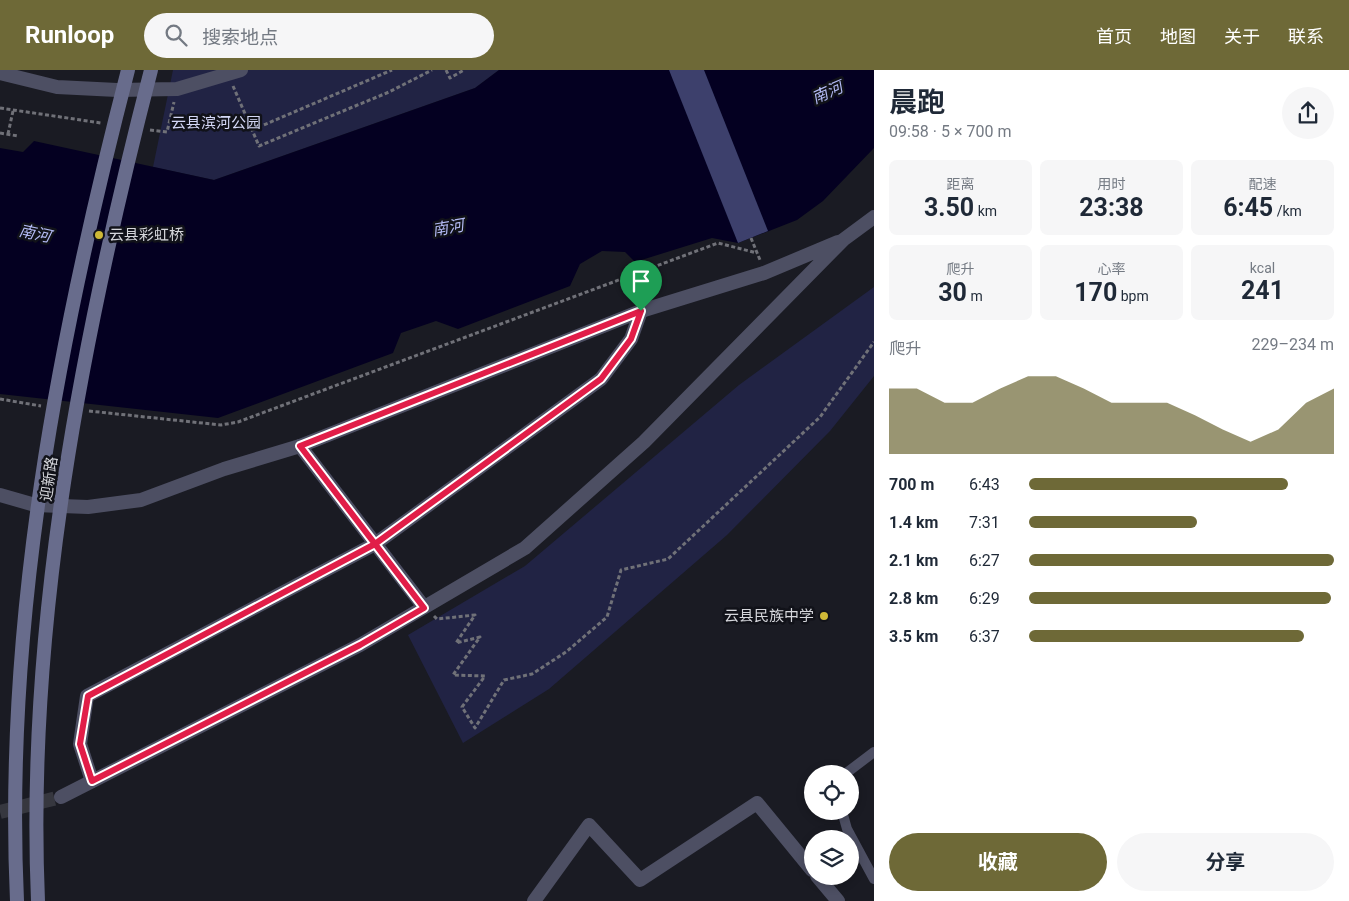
<!DOCTYPE html>
<html lang="zh">
<head>
<meta charset="utf-8">
<style>
  :root { --surface:#fff; --page:#f6f6f7; --text:#1f2937; --muted:#747a83; --accent:#6e6937 }
  body { margin:0; font-family:Roboto,"Noto Sans SC",sans-serif; background:var(--page); color:var(--text); height:100vh; display:flex; flex-direction:column; font-size:19px; white-space:nowrap }
  * { box-sizing:border-box; margin:0 }
  p { font-size:16px; color:var(--muted) }
  .icon { flex:none; width:28px; height:28px; fill:none; stroke:currentColor; stroke-width:2; stroke-linecap:round; stroke-linejoin:round }
  .map { position:relative; flex:1; overflow:hidden }
  .sheet { display:flex; flex-direction:column; background:var(--surface); width:475px }
  .sheet>* { flex:none }
  .buttons { position:absolute; left:804px; top:695px; display:grid; gap:10px }
  .buttons a { display:grid; place-items:center; width:55px; height:55px; border-radius:50%; background:var(--surface); box-shadow:0 2px 8px #0003; font-size:25px }
  .pin { position:absolute; display:grid; place-items:center; width:42px; height:42px; color:#fff; margin:-51px -21px; border-radius:50% 50% 50% 0; rotate:-45deg; box-shadow:0 0 5px #0007 }
  .pin .icon { rotate:45deg }
  .round { display:grid; place-items:center; flex:none; width:52px; height:52px; border-radius:26px; background:var(--page) }
  .summary { display:flex; align-items:center; justify-content:space-between; height:85px; padding:0 15px }
  h1 { font-size:28px; font-weight:700; line-height:38px }
  .metrics { display:grid; grid-template-columns:repeat(3,1fr); gap:8px; height:85px; padding:5px 15px }
  .metrics div { display:grid; align-content:center; border-radius:8px; background:var(--page); text-align:center }
  .metrics b { font-size:25px; font-weight:700 }
  .metrics small { font-size:14px; font-weight:400 }
  .metrics p { font-size:14px }
  .chart { height:140px; padding:10px 15px }
  .chart p { display:flex; justify-content:space-between }
  .chart svg { width:100%; height:90px; margin-top:5px; fill:var(--accent); opacity:.7 }
  .action { display:flex; gap:10px; margin-top:auto; padding:10px 15px }
  .action a { flex:1; height:58px; border-radius:30px; background:var(--accent); color:#fff; font-size:20px; font-weight:700; line-height:58px; text-align:center }
  .action a+a { background:var(--page); color:var(--text) }
  ul { padding:0 15px; list-style:none; font-size:16px }
  li { display:grid; grid-template-columns:80px 60px 1fr; align-items:center; height:38px }
  li i { height:12px; border-radius:6px; background:var(--accent) }
  header { display:flex; align-items:center; gap:30px; box-sizing:border-box; height:70px; padding:0 25px; background:var(--accent); color:#fff }
  header strong { font-size:24px }
  nav { display:flex; gap:28px; margin-inline-start:auto; font-size:18px }
  .search { width:350px; height:45px; background:var(--page); display:flex; align-items:center; gap:12px; box-sizing:border-box; padding:0 18px; border-radius:28px; color:var(--muted); font-size:19px }
  main { display:flex; flex:1; min-height:0 }
  .map>svg:first-child { display:block }
  .green { fill:#212344 }
  .water { fill:#040021 }
  .building { fill:#3d406c }
  .lines { fill:none; stroke-linecap:round; stroke-linejoin:round }
  .tertiary-tunnel { stroke:#36373f; stroke-width:14; stroke-dasharray:14 7; stroke-linecap:butt }
  .path { stroke:#707178; stroke-width:3; stroke-dasharray:4 2.5; stroke-linecap:butt }
  .service { stroke:#4d4f63; stroke-width:10 }
  .minor { stroke:#4d4f63; stroke-width:14 }
  .tertiary { stroke:#4d4f63; stroke-width:14 }
  .secondary { stroke:#686c8c; stroke-width:14 }
  .route-casing { stroke:#fff; stroke-width:10 }
  .route { stroke:#e11d48; stroke-width:6 }
  .poi-dot { fill:#ceb837; stroke:#111219; stroke-width:2 }
  .labels { text-anchor:middle; stroke-width:5; stroke-linejoin:round; paint-order:stroke }
  .park-label { font-size:15px; fill:#d4d8f6; stroke:#111219 }
  .poi-label { font-size:15px; fill:#d6d7dc; stroke:#111219; text-anchor:start }
  .street-label { font-size:15px; fill:#d6d7dc; stroke:#111219 }
  .water-label { font-size:16px; font-style:italic; fill:#b3baf4; stroke:#111219 }
</style>
</head>
<body>
<header>
<strong>Runloop</strong>
<div class="search"><svg class="icon" aria-label="search" viewBox="0 0 24 24"><circle cx="10" cy="10" r="6"/><path d="M15 15l6 6"/></svg>搜索地点</div>
<nav><a>首页</a><a>地图</a><a>关于</a><a>联系</a></nav>
</header>
<main>
<div class="map">
<svg width="874" height="831" viewBox="0 0 874 831">
  <rect width="100%" height="100%" fill="#1a1b23"/>
  <path class="green" d="M173,0H499L475,18L214,110L153,97Z
    M874,217V306L830,361L727,465L549,619L463,673L408,565L525,496L739,315Z"/>
  <path class="water" d="M499,0H874V78L823,131L797,150L738,173L712,168L635,192L625,182L602,181L580,194L570,216L458,259L436,251L401,263L393,283L218,348L0,324V78L23,82L34,71L214,110L475,18Z"/>
  <path class="building" d="M669,0H704L768,161L738,173Z"/>
  <g class="lines">
    <path class="tertiary-tunnel" d="M0,742L61,727"/>
    <path class="path" d="M446,0L450,8L464,0
      M233,16L259,76L389,22L432,0
      M0,38L101,53
      M150,60L167,62L174,32
      M252,60L392,0
      M0,63L18,66
      M8,64L13,41
      M751,168L760,190
      M0,329L41,336
      M89,341L221,355L238,352L718,173L757,183
      M434,546L437,549L475,545L456,573L480,567L453,605L485,606L462,637L475,658L504,610L532,604L566,582L607,547L621,500L668,489L820,347L874,272"/>
    <path class="service" d="M845,704L874,682
      M842,741L847,759L874,809"/>
    <path class="minor" d="M300,376L424,537
      M92,711L80,674L87,626L375,474L601,309L631,269L641,241
      M817,806L838,831
      M534,831L589,755L640,810L757,733L812,800"/>
    <path class="tertiary" d="M0,3L57,17L117,20L177,19L241,0
      M0,425L35,435L88,437L141,430L224,399L300,376L641,241L764,203L838,172
      M61,727L360,575L525,478L644,372L843,170L874,147"/>
    <path class="secondary" d="M17,831C4,551 58,270 128,0
      M38,831C26,554 82,267 151,0"/>
  </g>
  <g class="lines">
    <defs>
      <path id="route" d="M641,241L631,269L601,309L375,474L88,626L80,674L92,711L360,575L424,538L300,376L641,241"/>
    </defs>
    <use href="#route" class="route-casing"/>
    <use href="#route" class="route"/>
  </g>
  <g class="poi-dot">
    <circle cx="99" cy="165" r="5"/>
    <circle cx="824" cy="546" r="5"/>
  </g>
  <g class="labels">
    <g class="park-label">
      <text x="216" y="58">云县滨河公园</text>
    </g>
    <g class="poi-label">
      <text x="109" y="170">云县彩虹桥</text>
      <text x="814" y="551" text-anchor="end">云县民族中学</text>
    </g>
    <g class="street-label">
      <text transform="translate(49 409) rotate(-82)" y="5">迎新路</text>
    </g>
    <g class="water-label">
      <text transform="translate(827 22) rotate(-24)" y="6">南河</text>
      <text transform="translate(448 157) rotate(-10)" y="6">南河</text>
      <text transform="translate(35 163) rotate(12)" y="6">南河</text>
    </g>
  </g>
</svg>
<div class="buttons">
<a><svg class="icon" aria-label="locate" viewBox="0 0 24 24"><circle cx="12" cy="12" r="6"/><path d="M12 2v4M12 18v4M2 12h4M18 12h4"/></svg></a>
<a><svg class="icon" aria-label="layers" viewBox="0 0 24 24"><path d="M12 4l9 5-9 5-9-5zM3 14l9 5 9-5"/></svg></a>
</div>
<div class="pin" style="left:641px;top:241px;background:#1e9e55"><svg class="icon" aria-label="arrive" viewBox="0 0 24 24"><path d="M6 21V4h12l-3 4 3 4H6"/></svg></div>
</div>
<section class="sheet">
<div class="summary"><div><h1>晨跑</h1><p>09:58 · 5 × 700 m</p></div><a class="round"><svg class="icon" aria-label="share" viewBox="0 0 24 24"><path d="M12 15V3M7 8l5-5 5 5M5 13v7h14v-7"/></svg></a></div>
<div class="metrics">
<div><p>距离</p><b>3.50<small> km</small></b></div>
<div><p>用时</p><b>23:38</b></div>
<div><p>配速</p><b>6:45<small> /km</small></b></div>
</div>
<div class="metrics">
<div><p>爬升</p><b>30<small> m</small></b></div>
<div><p>心率</p><b>170<small> bpm</small></b></div>
<div><p>kcal</p><b>241</b></div>
</div>
<div class="chart"><p><span>爬升</span>229–234 m</p>
<svg viewBox="0 0 160 44" preserveAspectRatio="none"><path d="M0 44V12L10 12L20 19L30 19L40 12L50 6L60 6L70 12L80 19L90 19L100 19L110 25L120 32L130 38L140 32L150 19L160 12V44z"/></svg>
</div>
<ul>
<li><b>700 m</b>6:43<i style="width:85%"></i></li>
<li><b>1.4 km</b>7:31<i style="width:55%"></i></li>
<li><b>2.1 km</b>6:27<i style="width:100%"></i></li>
<li><b>2.8 km</b>6:29<i style="width:99%"></i></li>
<li><b>3.5 km</b>6:37<i style="width:90%"></i></li>
</ul>
<div class="action"><a>收藏</a><a>分享</a></div>
</section>
</main>
</body>
</html>
